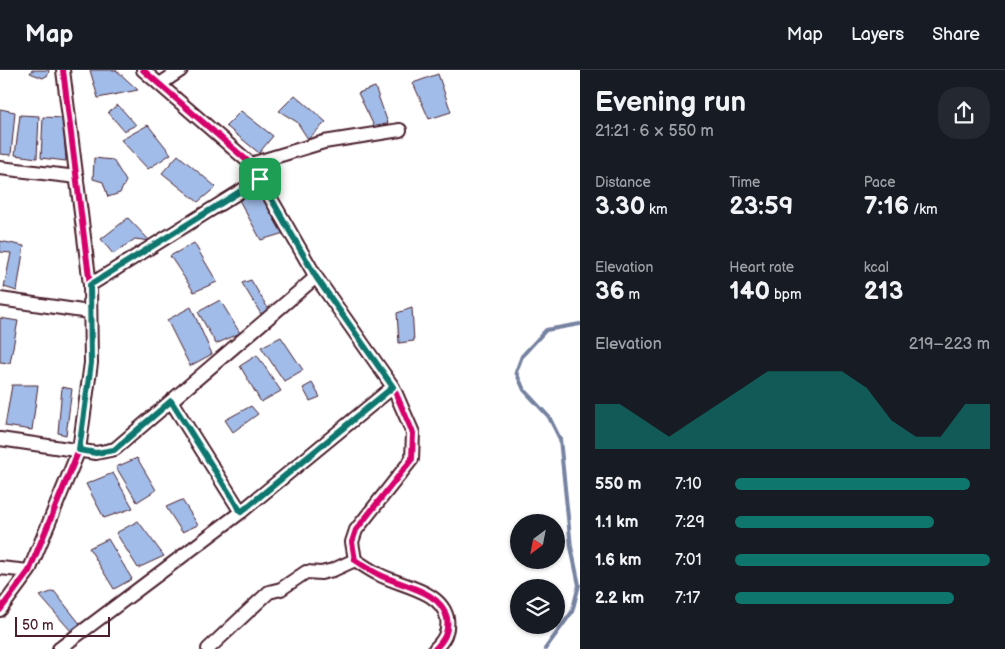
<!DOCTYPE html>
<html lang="en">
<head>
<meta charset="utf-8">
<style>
  :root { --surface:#171b24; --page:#242831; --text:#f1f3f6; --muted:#9ea1a6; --line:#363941; --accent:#0f766e }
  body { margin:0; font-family:"Balsamiq Sans",sans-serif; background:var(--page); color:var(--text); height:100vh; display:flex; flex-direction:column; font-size:19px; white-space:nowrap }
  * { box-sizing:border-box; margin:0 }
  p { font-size:16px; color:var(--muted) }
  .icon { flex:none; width:28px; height:28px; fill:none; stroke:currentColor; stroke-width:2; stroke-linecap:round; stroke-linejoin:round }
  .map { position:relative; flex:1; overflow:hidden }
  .details { display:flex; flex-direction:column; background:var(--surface); width:425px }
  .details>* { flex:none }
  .needle { width:32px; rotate:212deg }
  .tools { position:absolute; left:510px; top:444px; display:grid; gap:10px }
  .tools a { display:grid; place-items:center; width:55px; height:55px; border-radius:50%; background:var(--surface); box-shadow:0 1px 4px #0004; font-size:25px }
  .scale { position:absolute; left:15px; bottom:12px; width:95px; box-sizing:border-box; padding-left:5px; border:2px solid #4a1f2b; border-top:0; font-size:14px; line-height:18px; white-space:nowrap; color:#4a1f2b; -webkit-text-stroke:4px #fff; paint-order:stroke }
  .pin { position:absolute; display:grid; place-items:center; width:42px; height:42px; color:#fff; margin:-21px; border-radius:10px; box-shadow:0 2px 8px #0006 }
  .round { display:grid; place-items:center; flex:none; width:52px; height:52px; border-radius:20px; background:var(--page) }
  .headline { display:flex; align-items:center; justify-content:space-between; height:85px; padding:0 15px }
  h1 { font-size:28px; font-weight:700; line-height:38px }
  .stats { display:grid; grid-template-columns:repeat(3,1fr); gap:8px; height:85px; padding:5px 15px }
  .stats div { display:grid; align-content:center }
  .stats b { font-size:25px; font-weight:700 }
  .stats small { font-size:14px; font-weight:400 }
  .stats p { font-size:14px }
  .chart { height:140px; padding:10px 15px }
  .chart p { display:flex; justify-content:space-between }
  .chart svg { width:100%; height:90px; margin-top:5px; fill:var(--accent); opacity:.7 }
  ul { padding:0 15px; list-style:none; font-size:16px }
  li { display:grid; grid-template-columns:80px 60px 1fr; align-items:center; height:38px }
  li i { height:12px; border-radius:6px; background:var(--accent) }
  header { display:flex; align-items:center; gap:30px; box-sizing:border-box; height:70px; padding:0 25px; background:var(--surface); border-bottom:1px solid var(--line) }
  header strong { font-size:24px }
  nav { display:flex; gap:28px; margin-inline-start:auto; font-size:18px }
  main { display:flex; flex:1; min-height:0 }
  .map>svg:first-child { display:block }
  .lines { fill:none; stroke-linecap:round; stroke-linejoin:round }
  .stream { stroke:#7582a0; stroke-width:4 }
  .building { fill:#a1bce8; stroke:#4a1f2b }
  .minor-casing { stroke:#4a1f2b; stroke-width:16 }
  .minor { stroke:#fff; stroke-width:12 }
  .cycleway-casing { stroke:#fff; stroke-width:9 }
  .cycleway { stroke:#d6006c; stroke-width:6 }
  .route-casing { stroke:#fff; stroke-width:10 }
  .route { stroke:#0f766e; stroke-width:6 }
</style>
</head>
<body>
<header>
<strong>Map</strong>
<nav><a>Map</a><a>Layers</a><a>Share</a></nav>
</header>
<main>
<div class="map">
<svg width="580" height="579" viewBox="0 0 580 579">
  <rect width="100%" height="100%" fill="#fff"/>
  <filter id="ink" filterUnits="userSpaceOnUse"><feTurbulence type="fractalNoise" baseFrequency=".02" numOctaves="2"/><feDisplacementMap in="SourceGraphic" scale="10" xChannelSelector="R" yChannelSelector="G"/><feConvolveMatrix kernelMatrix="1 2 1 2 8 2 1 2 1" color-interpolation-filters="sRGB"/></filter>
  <g filter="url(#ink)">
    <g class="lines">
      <path class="stream" d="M545,579L572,542L579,515L571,477L560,369L549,347L524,320L516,302L522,286L546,260L580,254"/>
    </g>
    <path class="building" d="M32,0H49L48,5L43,8L30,3Z
      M90,0H116L138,20L98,28Z
      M438,4L451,42L429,49L413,13Z
      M375,17L388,53L375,58L358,23Z
      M295,25L326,52L308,69L297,52L279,41Z
      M118,35L136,55L124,61L108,42Z
      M0,39L15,42L11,85L0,84Z
      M241,41L273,66L259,83L226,56Z
      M20,45L39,46L37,88L15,85Z
      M43,47L63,48L66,91L41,88Z
      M148,55L171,84L148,99L121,70Z
      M178,85L216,117L198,132L162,103Z
      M94,88L113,90L126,111L120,123L108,127L103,112L93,109Z
      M260,120L284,163L261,170L239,130Z
      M128,148L150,171L135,169L113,184L101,169Z
      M0,171L24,176L17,221L4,217L11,183L0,182Z
      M194,173L217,212L194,222L170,186Z
      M251,210L269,240L261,244L242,213Z
      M220,230L240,263L216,274L198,242Z
      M191,237L212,284L190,296L167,250Z
      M412,238L414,271L399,273L397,243Z
      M0,248L18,251L10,293L0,292Z
      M281,267L303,300L284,311L261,277Z
      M257,285L281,321L261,332L240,296Z
      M312,313L320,327L310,331L303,318Z
      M12,315H38L32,360L5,356Z
      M62,317L72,319L66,365L58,363Z
      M251,336L258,344L233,362L225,350Z
      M137,388L156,420L137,432L116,397Z
      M113,403L133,438L104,448L86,414Z
      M182,430L198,455L182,462L166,437Z
      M138,451L164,486L138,498L116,463Z
      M108,469L132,509L114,519L89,478Z
      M54,521L81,555L71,561L40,526Z"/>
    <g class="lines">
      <defs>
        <path id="minor" d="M143,0L251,94L316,207L393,317L413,363L412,389L356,460L352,472L355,490C363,495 370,500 378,504C400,516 441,520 447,548C449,562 444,570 435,579
          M160,14L181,0
          M251,94L324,72L400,60
          M0,98L77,107
          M90,215L260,109
          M0,229L89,242
          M171,331L241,442
          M0,369L96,383L115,379L316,207
          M0,498L29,501
          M0,540L29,501L79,380L91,293L90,215L63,0
          M59,579L241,442L393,317
          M208,579L269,522L281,519L306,502L321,503L333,500L355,490"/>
      </defs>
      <use href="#minor" class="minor-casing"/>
      <use href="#minor" class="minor"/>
      <defs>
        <path id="cycleway" d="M143,0L251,94L316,207L393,317L413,363L412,389L356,460L352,472L355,490C363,495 370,500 378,504C400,516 441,520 447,548C449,562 444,570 435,579
          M0,540L29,501L79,380L91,293L90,215L63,0"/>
      </defs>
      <use href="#cycleway" class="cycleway-casing"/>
      <use href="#cycleway" class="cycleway"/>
    </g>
  </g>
  <g class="lines" filter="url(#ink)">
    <defs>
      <path id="route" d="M260,109L316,207L393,317L241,442L171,331L114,380L96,383L79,380L91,293L90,215Z"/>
    </defs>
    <use href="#route" class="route-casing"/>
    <use href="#route" class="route"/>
  </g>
</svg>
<div class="tools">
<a><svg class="needle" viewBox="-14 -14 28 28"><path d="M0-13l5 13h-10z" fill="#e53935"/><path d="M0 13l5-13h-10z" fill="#9ea1a6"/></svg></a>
<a><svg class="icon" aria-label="layers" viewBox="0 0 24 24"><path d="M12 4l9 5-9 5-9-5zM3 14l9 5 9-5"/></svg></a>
</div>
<div class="scale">50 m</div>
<div class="pin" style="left:260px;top:109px;background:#1e9e55"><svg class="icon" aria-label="arrive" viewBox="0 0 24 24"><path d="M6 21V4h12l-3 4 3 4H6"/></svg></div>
</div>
<section class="details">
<div class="headline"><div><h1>Evening run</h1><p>21:21 · 6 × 550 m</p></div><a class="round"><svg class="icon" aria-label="share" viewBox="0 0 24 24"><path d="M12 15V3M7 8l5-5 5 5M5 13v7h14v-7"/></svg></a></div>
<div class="stats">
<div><p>Distance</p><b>3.30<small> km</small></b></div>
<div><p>Time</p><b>23:59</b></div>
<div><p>Pace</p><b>7:16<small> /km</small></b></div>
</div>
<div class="stats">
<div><p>Elevation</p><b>36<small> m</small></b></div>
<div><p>Heart rate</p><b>140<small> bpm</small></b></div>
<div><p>kcal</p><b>213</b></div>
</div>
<div class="chart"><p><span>Elevation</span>219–223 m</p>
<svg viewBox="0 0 160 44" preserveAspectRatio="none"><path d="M0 44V22L10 22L20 30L30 38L40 30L50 22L60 14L70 6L80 6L90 6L100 6L110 14L120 30L130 38L140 38L150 22L160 22V44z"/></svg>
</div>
<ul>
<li><b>550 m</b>7:10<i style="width:92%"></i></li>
<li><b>1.1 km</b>7:29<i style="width:78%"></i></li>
<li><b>1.6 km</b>7:01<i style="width:100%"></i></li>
<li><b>2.2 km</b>7:17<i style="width:86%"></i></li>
</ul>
</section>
</main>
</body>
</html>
